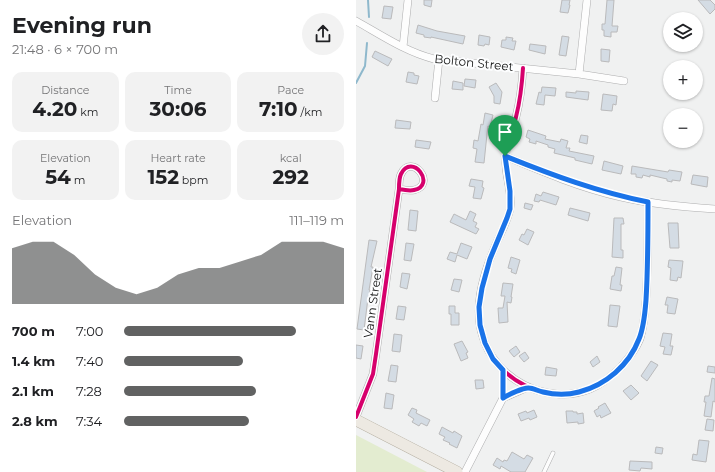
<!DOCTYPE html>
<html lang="en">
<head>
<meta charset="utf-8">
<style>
  :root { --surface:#fff; --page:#f2f2f2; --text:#202124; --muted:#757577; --accent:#616262 }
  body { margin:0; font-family:Montserrat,sans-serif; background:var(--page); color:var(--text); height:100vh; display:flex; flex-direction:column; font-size:15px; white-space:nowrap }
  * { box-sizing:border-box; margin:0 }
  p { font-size:13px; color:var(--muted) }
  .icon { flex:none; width:22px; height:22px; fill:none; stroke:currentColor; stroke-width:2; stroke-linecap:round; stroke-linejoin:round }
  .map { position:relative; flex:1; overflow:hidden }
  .details { display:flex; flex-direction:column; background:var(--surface); width:356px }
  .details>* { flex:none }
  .fabs { position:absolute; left:307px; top:12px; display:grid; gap:8px }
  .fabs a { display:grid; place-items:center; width:40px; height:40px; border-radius:50%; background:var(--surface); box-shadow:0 1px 3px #0004; font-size:20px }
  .pin { position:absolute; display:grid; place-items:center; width:34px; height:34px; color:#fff; margin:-41px -17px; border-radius:50% 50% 50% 0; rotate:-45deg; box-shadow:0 0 4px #0007 }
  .pin .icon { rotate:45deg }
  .round { display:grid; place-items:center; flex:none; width:42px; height:42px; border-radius:21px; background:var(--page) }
  .overview { display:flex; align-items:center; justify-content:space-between; height:68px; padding:0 12px }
  h1 { font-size:22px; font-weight:700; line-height:30px }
  .stats { display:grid; grid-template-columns:repeat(3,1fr); gap:6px; height:68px; padding:4px 12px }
  .stats div { display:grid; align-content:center; border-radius:10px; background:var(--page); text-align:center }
  .stats b { font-size:20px; font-weight:700 }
  .stats small { font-size:11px; font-weight:400 }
  .stats p { font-size:11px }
  .chart { height:112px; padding:8px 12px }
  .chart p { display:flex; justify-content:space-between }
  .chart svg { width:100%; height:72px; margin-top:4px; fill:var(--accent); opacity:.7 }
  ul { padding:0 12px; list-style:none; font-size:13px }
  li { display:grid; grid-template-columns:64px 48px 1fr; align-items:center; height:30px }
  li i { height:10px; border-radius:5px; background:var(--accent) }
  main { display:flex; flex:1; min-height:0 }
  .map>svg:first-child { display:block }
  .green { fill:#e3ecd0 }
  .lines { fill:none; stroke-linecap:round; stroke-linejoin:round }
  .stream { stroke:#8eb8cc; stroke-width:2 }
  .building { fill:#d4dce4; stroke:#bababb }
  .service-casing { stroke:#aeaeaf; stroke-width:4.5 }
  .minor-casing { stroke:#aeaeaf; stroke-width:8 }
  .primary-casing { stroke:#b0aa9c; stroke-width:12 }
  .service { stroke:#fdfdfd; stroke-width:3.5 }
  .minor { stroke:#fdfdfd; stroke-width:7 }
  .primary { stroke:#ede9e2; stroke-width:11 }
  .cycleway-casing { stroke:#fdfeff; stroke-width:6 }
  .cycleway { stroke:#d6006c; stroke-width:4 }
  .route-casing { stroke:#fff; stroke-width:8 }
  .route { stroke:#1a73e8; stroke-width:5 }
  .labels { text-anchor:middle; stroke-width:4; stroke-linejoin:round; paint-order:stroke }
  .street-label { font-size:12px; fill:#141515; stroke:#fdfeff }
</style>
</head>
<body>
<main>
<section class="details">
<div class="overview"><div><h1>Evening run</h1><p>21:48 · 6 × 700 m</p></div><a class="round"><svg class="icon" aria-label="share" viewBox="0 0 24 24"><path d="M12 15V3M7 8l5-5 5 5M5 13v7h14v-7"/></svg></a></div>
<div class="stats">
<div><p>Distance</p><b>4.20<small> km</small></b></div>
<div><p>Time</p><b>30:06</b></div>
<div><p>Pace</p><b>7:10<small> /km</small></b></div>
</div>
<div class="stats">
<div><p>Elevation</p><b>54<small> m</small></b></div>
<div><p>Heart rate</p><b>152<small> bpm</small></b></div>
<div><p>kcal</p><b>292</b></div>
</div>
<div class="chart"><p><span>Elevation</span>111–119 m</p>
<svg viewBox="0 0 160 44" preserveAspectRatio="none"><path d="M0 44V10L10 6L20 6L30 14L40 26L50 34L60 38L70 34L80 26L90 22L100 22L110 18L120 14L130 6L140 6L150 6L160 10V44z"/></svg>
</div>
<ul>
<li><b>700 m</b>7:00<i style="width:78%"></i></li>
<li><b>1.4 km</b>7:40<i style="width:54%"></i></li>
<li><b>2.1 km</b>7:28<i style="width:60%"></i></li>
<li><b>2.8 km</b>7:34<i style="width:57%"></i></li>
</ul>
</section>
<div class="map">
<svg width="359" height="472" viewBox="0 0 359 472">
  <rect width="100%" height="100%" fill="#f0f1f1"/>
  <path class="green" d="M0,435L71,472H0Z"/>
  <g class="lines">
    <path class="stream" d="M12,0L13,17
      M0,83L9,66L11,43"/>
  </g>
  <path class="building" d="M68,0H76L75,7L68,5Z
    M206,0H214L213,5H214L212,13L204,12Z
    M251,0H258L256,26H262L261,32H255V37L248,36V30H246V24H249Z
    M342,0H354L359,5V9L354,14Z
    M28,6L37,7L35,19L26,18Z
    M62,25L81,31L109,36L107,44L75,37V38L68,37V35L60,33Z
    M123,35L134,37L133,45L129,44L128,46L122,45Z
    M206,36L213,37L210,56L203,55Z
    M150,37L157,38L156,41H160L158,50L145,47L146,40H150Z
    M174,44L190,46L189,54L173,50Z
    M245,49L254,50L253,62L245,61Z
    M19,51L36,59L32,66L16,57Z
    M52,72L58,73V75L63,76L61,84L50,82Z
    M109,79L120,80L119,88L108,86Z
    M97,81L107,83V90L96,89Z
    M140,83L146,92L144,104L138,103V96L133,87Z
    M186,87L200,88L199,96L189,95L188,105L180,104L183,92L185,93Z
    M220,91L233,92L232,100L210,97V92L220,93Z
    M247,94L261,96L260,105L257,104L256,111L245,110Z
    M129,113L137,115L134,127L132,126L131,134L128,163L119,162L121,149L117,148L118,140L122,141L125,124L127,125Z
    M40,120L55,122L54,129L39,128Z
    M172,130L190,136L189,139L204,142L205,139L212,141L210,148H214L213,151L238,156L236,164L219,160V158L198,153L199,149L192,147V145L180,141V144L173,142L174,139L170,137Z
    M225,135L232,136L231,144L223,142Z
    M60,140L75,142L73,149L59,147Z
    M248,161L267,166L265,174L246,170Z
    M276,166L312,172L313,170L326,172L324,181L316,180V182L311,181V179L294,175V177L287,175L286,178L280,177V174H275Z
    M337,175L352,177L351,187L335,184Z
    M115,179L127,181L126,187L128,188L125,199L117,198L119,187L113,186Z
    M187,192L203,197L200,205L184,200L183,202L178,201L180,194L185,196Z
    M169,203L177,205L175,210L168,208Z
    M214,208L234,213L232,221L212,215Z
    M54,210L62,211L60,231L52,230Z
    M114,211L120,214L117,221L121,223L119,227L123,229L120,234L94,222L98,214L110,220Z
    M258,218H267L268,224H265V250H267V258L256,257Z
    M312,223H322L323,248H314Z
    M171,229L178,232L172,245L163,240L166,234L168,235Z
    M13,240L21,241L15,267H17L13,290H14L13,299L12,298L8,330L1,329Z
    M50,243L58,244L55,261L48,260Z
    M105,243L116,247L111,259L101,255L99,262L91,259L94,252L101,254Z
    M155,257L164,260L160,274L155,272L156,269L152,268Z
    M313,260L327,261L325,278L322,277L321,281L314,280L315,268L312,267Z
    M260,267L266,268L264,285H266L265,291L254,289L256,276H258Z
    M46,273L54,274L51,289L44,287Z
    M98,279L106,280L103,292L95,290Z
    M147,283L157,284L155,297H156L155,303L151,302L152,322L143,323L142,308H147L149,296H145Z
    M311,297L322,299L319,314L311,313L312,305H309Z
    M254,305L264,306L261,327L252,326Z
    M42,306L50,307L48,320L40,319Z
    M93,306H99V313H103V325H95V314H93Z
    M307,333L316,334L314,346H317L315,355L307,354L309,347L304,346Z
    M38,334L46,335L44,352L36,351Z
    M106,341L112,352L110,353L112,358L105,361L98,344Z
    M0,345L7,346L5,359L0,358Z
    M160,346L164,352L158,357L153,351Z
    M169,352L173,358L168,362L163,356Z
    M241,356L244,362L237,367L234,362Z
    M295,361L302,365L291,381L285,376Z
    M35,365L42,366L40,382L32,381Z
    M352,366L359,367V373L351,372Z
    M190,367L201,369L200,376L189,375Z
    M356,378L359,379V402L357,401L355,417L348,416L350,402H348L349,396H353Z
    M119,380H127L128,388L120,389Z
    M275,385L283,393L275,400L267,391Z
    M30,393L38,395L36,409L28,408Z
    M249,403L255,413L245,418L244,415L241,417L238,411L243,408L242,407Z
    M56,408L61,410L60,413L74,420L71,426L65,423L63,426L56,422L58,419L52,415Z
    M178,410L181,417L174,420L173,418L165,421L162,414L170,411L171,413Z
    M210,411H217V412H221V414L227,413L228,423L222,424V422L211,423Z
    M351,419L358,420L357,431L349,430Z
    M86,427L97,433L98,431L106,436L101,448L93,444L94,443L87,440L89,437L83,434Z
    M343,440L353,441L350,462L336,460L337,454L341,455Z
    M300,447L307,448L306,454L299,453Z
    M156,452L168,459L171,455L177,458L169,472H155L145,466L144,469L137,465L141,458L147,462L148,460L151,461Z
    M274,461L296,462V469L285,468L284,471L273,470Z"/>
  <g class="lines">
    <defs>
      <path id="service" d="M188,472L197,453"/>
      <path id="minor" d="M0,21C25,35 50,52 78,59L223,74L268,81
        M47,47L52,0
        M167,68C166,85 164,101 160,117C157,129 151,141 150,153C147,172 157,190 154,209C151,223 143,236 138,249C127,275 118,307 126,334C138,380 191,406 234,389C246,384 256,376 265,367C272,359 280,349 284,339C288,326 289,312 290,299C292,267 292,235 292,203
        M223,74L231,0
        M79,98L83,59
        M149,156C187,172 225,188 265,197C296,204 327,207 359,209
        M147,398L172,387
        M0,417L17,374L20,354L43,189C43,184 43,178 45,174C56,152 81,185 58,190C54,191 48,190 43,189
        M109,472L147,398V370"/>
      <path id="primary" d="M0,420L101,472"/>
    </defs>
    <use href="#service" class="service-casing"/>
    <use href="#minor" class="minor-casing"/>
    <use href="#primary" class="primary-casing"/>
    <use href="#service" class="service"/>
    <use href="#minor" class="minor"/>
    <use href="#primary" class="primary"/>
    <defs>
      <path id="cycleway" d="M167,68C166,85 164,101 160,117C157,129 151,141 150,153C147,172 157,190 154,209C151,223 143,236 138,249C127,275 118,307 126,334C138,380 191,406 234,389C246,384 256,376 265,367C272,359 280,349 284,339C288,326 289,312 290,299C292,267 292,235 292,203
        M0,417L17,374L20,354L43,189C43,184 43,178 45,174C56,152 81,185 58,190C54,191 48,190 43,189"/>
    </defs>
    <use href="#cycleway" class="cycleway-casing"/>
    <use href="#cycleway" class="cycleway"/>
  </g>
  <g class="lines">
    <defs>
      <path id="route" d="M149,156C196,175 242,192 292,202C292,235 292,268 290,300C289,313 288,327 283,339C273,365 250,385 223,392C212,395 199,395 187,392C182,391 177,388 173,388C168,387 152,395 147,398V370L137,359L129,343L124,325L123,307L126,288L134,259L151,218L154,209V191Z"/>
    </defs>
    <use href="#route" class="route-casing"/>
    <use href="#route" class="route"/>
  </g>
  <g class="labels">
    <g class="street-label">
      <text transform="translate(118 63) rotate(6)" y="4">Bolton Street</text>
      <text transform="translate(17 303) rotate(-82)" y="4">Vann Street</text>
    </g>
  </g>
</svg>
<div class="fabs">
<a><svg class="icon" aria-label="layers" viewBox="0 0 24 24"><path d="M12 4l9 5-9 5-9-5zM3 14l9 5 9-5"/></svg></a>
<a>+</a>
<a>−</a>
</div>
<div class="pin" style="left:149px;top:156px;background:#1e9e55"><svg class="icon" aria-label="arrive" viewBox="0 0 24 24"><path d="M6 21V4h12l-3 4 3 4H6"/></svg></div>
</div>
</main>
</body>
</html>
